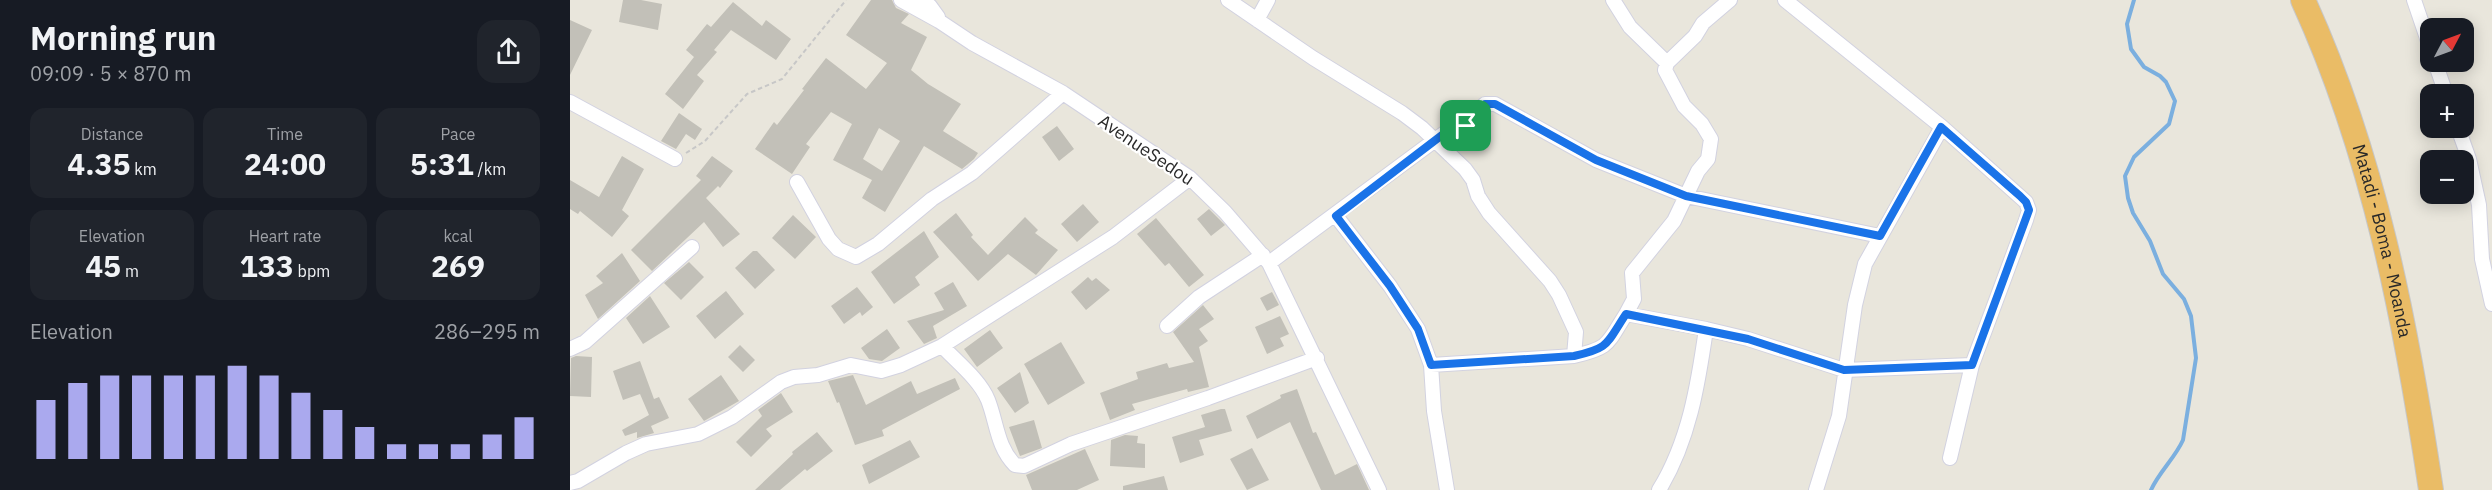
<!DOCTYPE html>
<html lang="en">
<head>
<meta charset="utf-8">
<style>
  :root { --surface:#171b24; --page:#20242c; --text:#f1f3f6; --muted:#9ea1a6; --accent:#aaa9ee }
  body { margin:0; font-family:"IBM Plex Sans",sans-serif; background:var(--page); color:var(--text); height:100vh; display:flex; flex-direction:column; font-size:22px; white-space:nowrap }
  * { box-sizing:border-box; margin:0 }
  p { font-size:20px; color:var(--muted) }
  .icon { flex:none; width:33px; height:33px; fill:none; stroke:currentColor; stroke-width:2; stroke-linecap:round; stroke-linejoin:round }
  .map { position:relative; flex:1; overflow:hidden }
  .panel { display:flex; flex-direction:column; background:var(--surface); width:570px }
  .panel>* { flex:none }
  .needle { width:39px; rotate:49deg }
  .controls { position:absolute; left:1850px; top:18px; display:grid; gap:12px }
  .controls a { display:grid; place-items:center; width:54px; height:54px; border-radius:12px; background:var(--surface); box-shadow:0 3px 15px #0003; font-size:30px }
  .pin { position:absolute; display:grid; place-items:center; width:51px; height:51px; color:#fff; margin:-26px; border-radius:12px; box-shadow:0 3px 9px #0006 }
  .round { display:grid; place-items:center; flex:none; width:63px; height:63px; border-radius:18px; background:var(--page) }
  .summary { display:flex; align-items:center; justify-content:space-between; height:102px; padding:0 30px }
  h1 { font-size:33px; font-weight:700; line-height:45px }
  .metrics { display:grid; grid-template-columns:repeat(3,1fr); gap:9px; height:102px; padding:6px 30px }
  .metrics div { display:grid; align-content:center; border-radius:15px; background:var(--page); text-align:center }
  .metrics b { font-size:30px; font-weight:700 }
  .metrics small { font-size:16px; font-weight:400 }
  .metrics p { font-size:16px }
  .chart { height:168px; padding:12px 30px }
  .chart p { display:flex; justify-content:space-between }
  .chart svg { width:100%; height:108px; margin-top:6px; stroke:var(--accent); stroke-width:6 }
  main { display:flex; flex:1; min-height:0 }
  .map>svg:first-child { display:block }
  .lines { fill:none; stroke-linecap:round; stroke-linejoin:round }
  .stream { stroke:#7bafdf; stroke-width:4 }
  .building { fill:#c2c0b8; fill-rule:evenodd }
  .street-casing { stroke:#d2d2e0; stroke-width:16 }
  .highway-casing { stroke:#c7c7c7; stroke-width:26 }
  .path { stroke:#c7c7c7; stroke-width:2; stroke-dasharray:4.5 3; stroke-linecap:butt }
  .street { stroke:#fff; stroke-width:14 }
  .highway { stroke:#eabc66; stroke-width:24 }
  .route-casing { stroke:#fff; stroke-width:12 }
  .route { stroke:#1a73e8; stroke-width:8 }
  .labels { text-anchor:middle; stroke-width:4.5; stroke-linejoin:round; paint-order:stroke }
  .street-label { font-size:18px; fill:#292929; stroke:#fff }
</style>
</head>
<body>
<main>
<section class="panel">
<div class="summary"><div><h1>Morning run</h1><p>09:09 · 5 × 870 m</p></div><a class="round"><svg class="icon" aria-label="share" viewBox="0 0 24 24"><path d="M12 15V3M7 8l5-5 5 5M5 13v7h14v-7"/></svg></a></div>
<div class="metrics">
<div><p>Distance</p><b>4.35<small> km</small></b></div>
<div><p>Time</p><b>24:00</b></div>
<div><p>Pace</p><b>5:31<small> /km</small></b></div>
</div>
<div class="metrics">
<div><p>Elevation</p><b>45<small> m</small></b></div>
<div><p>Heart rate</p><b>133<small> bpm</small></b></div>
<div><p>kcal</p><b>269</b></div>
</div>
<div class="chart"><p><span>Elevation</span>286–295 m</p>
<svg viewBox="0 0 160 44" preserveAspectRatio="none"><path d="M5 44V20M15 44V13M25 44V10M35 44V10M45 44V10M55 44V10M65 44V6M75 44V10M85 44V17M95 44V24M105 44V31M115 44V38M125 44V38M135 44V38M145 44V34M155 44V27"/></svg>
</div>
</section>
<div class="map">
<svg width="1922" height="490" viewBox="0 0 1922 490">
  <rect width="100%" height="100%" fill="#e9e6dc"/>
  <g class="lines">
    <path class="stream" d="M1564,0L1557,24L1561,49L1574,67L1590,76L1596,82L1605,101L1599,124L1564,157L1555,176L1558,198L1563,213L1580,241L1593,274L1614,299L1621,316L1626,358L1613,440C1605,458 1589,472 1581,490"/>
  </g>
  <path class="building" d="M53,0H71L92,4L88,30L49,22Z
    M301,0H322L326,8L339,14L331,23L357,37L341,70L358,84L391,104L373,131L408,153L404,159L392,169L354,146L315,212L292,198L302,180L263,160L282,124L261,112L236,144L240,147L222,174L185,149L204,122L207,125L234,90L232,89L256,58L296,89L317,63L276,35ZM309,128L330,141L312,171L293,159Z
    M163,2L192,26L196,20L221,39L206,60L161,30L144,50L147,52L127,75L134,81L113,109L95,94L124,57L116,50L137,24L141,27Z
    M0,20L22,30L0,75Z
    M109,113L132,129L125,140L116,134L106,149L91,141Z
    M487,126L504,149L489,161L472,137Z
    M52,156L74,169L52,210L59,216L42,237L10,211L8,214L0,209V180L29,197Z
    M142,156L163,171L150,188L148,186L136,198L170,234L153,247L134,222L82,271L61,250L131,180L126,176Z
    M513,204L529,222L507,242L491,224Z
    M639,209L655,225L641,236L627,219Z
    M386,213L403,235L401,237L418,255L455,217L468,230L465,233L488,250L466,275L438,254L408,281L363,232Z
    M223,215L246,237L225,259L202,238Z
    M586,218L634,275L619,287L599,263L595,266L567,234Z
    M354,231L369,257L345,277L350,285L324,304L301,272Z
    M183,251H187L205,270L185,289L165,268Z
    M52,253L70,281L28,319L15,295L33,283L26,276Z
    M119,262L134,277L111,300L94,283Z
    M518,277L522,281L526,278L540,290L516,310L501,292Z
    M383,282L397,306L363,326L367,338L354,344L337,321L374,310L364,293Z
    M287,287L303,307L292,316L290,312L274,324L261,306Z
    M156,291L174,314L145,339L126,316Z
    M702,292L709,305L697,311L690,298Z
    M80,296L100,327L73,344L56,318Z
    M633,305L644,319L629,329L638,341L629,347L639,387L618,392L617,389L562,404L565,410L540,420L530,393L568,379L566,372L597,363L599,368L624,362L603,332Z
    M710,316L719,334L710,338L714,346L697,354L685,327Z
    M317,329L330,348L312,361L299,359L291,348Z
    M420,330L433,348L407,367L394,349Z
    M491,342L515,383L478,405L454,364Z
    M170,345L185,360L173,372L158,357Z
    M6,356L22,357L21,397L0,396L1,358Z
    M70,361L84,399L89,397L99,418L81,426L84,433L67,438V432L55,436L52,430L79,415L70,394L53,400L43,371Z
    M450,372L459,403L445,413L427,388Z
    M151,375L169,401L134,421L118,399Z
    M283,375L296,405L341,381L347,394L385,378L390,389L312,430L314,436L285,445L269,402L267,403L258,381Z
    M727,389L743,433L746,432L765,475L787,464L799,490H751L720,422L687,439L676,416L711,398L710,395Z
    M211,393L223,412L196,429L202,436L181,457L166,442L192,416L188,410Z
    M651,409H655L662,431L629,440L634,455L610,463L602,437L635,427L631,415Z
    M464,420L472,448L450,456L439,427Z
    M247,432L263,451L237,471L235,469L210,490H185L223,454L222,452Z
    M555,435L568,436L567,443L575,444V468L540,466L541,440Z
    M340,440L350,457L299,484L292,465Z
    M682,448L699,480L677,490L660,459Z
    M515,449L529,480L507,490H462L456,475Z
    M594,476L598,490H553V486Z"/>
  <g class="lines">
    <defs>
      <path id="street" d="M331,0L369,21L402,43L493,93L620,178L655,212L699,263L809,490
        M351,0L360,6L368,17
        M658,0L743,58L832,113L852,128L895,169L903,180L908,196L919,213L980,281L989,295L1006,332L1004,356
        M1043,0L1060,27L1097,63
        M1215,0L1372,127L1456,202L1459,210L1456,220L1402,365L1380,458
        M1844,0L1860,47
        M687,20L698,0
        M1865,62L1876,94
        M0,102L105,159
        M1888,128L1899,159L1909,205L1912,259L1922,304
        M227,182L259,239L268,249L286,257L308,244L362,199L402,173L493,93
        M766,216L820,286L848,329L861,365L864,411L877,490
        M699,263L876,132L895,126L915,104H925L1026,160L1116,196L1310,236
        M1056,314L1064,299L1062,273L1104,221L1128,171L1138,159L1141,139L1132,124L1114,106L1095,70L1097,63L1125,36L1133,23L1160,0
        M597,326L629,297L693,255
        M372,346C387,362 410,380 418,400C427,423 427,447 445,465L454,466L501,444L638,398L747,358
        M0,349L15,342L122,247
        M861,365L1004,356C1040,348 1037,344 1056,314L1136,329
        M0,483L8,481L56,453L76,444L128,434L162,417L211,382L224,377L248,375L281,365L311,371L331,365L372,346L543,237L620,178
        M1089,490C1119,441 1128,385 1136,329L1178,339L1274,370L1402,365
        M1246,490L1269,416L1285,305L1295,264L1372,127"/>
      <g id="highway">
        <path id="s1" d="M1733,0C1804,155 1836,323 1861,490"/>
      </g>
    </defs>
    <use href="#street" class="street-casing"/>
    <use href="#highway" class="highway-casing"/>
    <path class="path" d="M116,153L135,141L177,94L212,79L276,0"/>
    <use href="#street" class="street"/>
    <use href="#highway" class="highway"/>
  </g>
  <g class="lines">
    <defs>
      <path id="route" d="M915,104H925L1026,160L1116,196L1310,236L1371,127L1450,196L1456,202L1459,210L1402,365L1274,370L1178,339L1056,314C1036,344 1040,348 1004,356L861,365L848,329L820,286L766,216L876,132L896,126Z"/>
    </defs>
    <use href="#route" class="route-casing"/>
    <use href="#route" class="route"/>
  </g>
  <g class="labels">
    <g class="street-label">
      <text transform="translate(576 150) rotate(34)" y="6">AvenueSedou</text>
      <text dy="6" stroke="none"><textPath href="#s1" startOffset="254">Matadi - Boma - Moanda</textPath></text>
    </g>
  </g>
</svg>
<div class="controls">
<a><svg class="needle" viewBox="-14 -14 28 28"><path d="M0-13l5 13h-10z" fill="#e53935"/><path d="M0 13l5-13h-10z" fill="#9ea1a6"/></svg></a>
<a>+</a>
<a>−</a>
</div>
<div class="pin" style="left:896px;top:126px;background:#1e9e55"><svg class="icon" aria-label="arrive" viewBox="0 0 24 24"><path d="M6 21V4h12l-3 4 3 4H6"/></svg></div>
</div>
</main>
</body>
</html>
